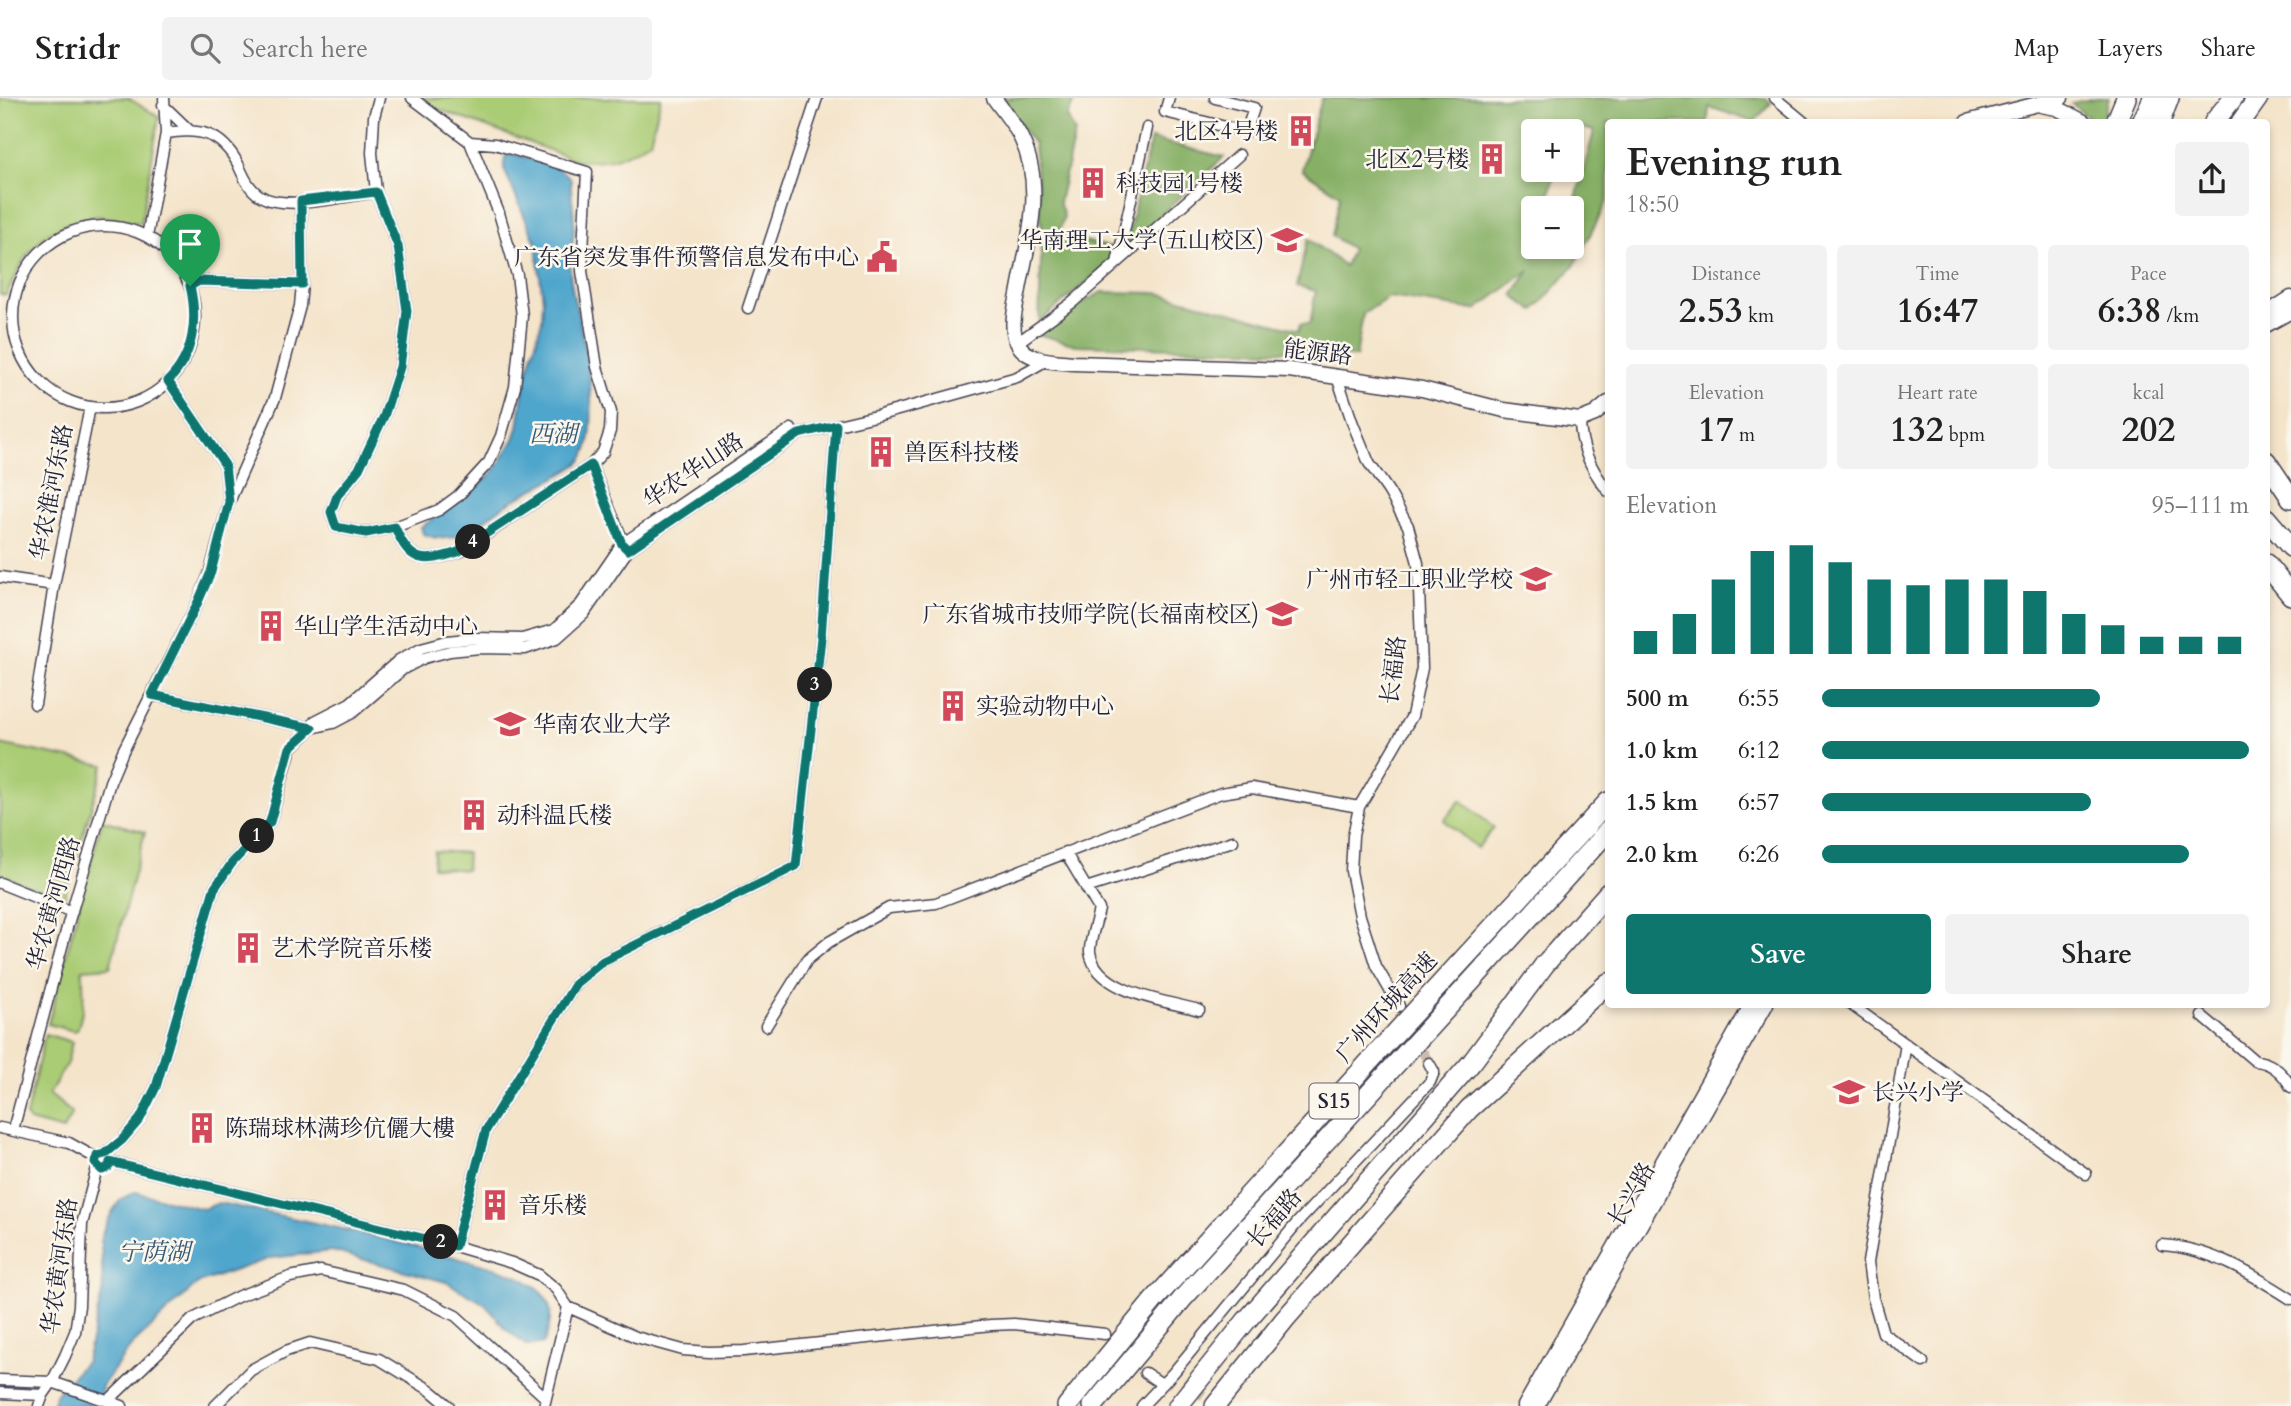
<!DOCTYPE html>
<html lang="en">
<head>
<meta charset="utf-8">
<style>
  :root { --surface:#fff; --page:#f2f2f2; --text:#222; --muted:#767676; --line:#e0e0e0; --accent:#0f766e }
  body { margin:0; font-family:Cardo,"Noto Serif SC",serif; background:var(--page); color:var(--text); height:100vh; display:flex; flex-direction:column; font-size:26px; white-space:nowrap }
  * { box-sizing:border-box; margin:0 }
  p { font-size:23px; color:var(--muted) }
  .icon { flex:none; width:38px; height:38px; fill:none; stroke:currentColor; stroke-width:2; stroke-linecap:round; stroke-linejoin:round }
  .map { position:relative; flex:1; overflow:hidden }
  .side { position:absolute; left:1605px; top:21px; width:665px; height:889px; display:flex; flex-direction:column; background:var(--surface); border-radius:7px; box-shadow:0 4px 10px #0003 }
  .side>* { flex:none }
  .buttons { position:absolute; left:1521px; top:21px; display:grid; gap:14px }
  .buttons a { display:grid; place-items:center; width:63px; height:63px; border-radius:7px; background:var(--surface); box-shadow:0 4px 10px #0003; font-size:35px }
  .pin { position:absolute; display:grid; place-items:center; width:60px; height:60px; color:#fff; margin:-72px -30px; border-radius:50% 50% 50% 0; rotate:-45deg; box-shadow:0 0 7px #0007 }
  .pin .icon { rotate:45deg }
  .km { position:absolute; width:35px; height:35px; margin:-18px; border-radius:50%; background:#222; color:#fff; font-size:19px; line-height:35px; text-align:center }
  .round { display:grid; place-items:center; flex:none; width:74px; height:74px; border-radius:7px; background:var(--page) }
  .head { display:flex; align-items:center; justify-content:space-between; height:119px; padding:0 21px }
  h1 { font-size:38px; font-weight:800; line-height:52px }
  .stats { display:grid; grid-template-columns:repeat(3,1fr); gap:10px; height:119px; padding:7px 21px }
  .stats div { display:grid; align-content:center; border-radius:7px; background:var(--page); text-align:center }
  .stats b { font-size:35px; font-weight:800 }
  .stats small { font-size:19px; font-weight:400 }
  .stats p { font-size:19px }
  .chart { height:196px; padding:14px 21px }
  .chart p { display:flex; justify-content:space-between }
  .chart svg { width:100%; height:126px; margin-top:7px; stroke:var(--accent); stroke-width:6 }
  .action { display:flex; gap:14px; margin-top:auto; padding:14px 21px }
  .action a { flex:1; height:80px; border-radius:7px; background:var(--accent); color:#fff; font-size:28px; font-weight:800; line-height:80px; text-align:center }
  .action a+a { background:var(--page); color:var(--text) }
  ul { padding:0 21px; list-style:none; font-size:23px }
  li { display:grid; grid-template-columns:112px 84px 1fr; align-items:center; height:52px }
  li i { height:18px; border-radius:9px; background:var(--accent) }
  header { display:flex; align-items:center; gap:42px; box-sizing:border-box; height:98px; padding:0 35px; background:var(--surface); border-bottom:2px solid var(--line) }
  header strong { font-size:33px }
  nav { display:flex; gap:38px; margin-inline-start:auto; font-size:24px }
  .search { width:490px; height:63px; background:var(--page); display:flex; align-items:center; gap:18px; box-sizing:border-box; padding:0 24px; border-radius:7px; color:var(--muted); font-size:26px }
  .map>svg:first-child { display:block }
  .green { fill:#aacc74; stroke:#667758; stroke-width:2 }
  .forest { fill:#87b066; stroke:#546950; stroke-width:2; fill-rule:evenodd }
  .water { fill:#50a6cc; stroke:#396484; stroke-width:2 }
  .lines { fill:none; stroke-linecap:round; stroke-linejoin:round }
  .street-tunnel { stroke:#cabdad; stroke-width:10; stroke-dasharray:10 5; stroke-linecap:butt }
  .street-casing { stroke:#423f50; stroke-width:13 }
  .secondary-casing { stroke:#423f50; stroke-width:17 }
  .highway-casing { stroke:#423f50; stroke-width:22 }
  .street { stroke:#fff; stroke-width:10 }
  .secondary { stroke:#fff; stroke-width:14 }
  .highway { stroke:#fff; stroke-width:19 }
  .route-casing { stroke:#fff; stroke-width:14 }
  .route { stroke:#0f766e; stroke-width:9 }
  .labels { text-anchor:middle; stroke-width:5; stroke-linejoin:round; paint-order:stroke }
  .shield { fill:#fbf7ec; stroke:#636270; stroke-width:2 }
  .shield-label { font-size:21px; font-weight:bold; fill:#22223b }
  .poi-label { font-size:23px; fill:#22223b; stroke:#fbf7ec; text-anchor:start }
  .street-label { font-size:23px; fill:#22223b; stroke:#fbf7ec }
  .water-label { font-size:24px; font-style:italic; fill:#345775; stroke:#fbf7ec }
</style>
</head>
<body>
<header>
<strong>Stridr</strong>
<div class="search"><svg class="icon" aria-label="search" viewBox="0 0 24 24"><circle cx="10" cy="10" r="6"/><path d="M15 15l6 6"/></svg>Search here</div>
<nav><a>Map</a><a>Layers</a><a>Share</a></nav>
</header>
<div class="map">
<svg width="2291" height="1308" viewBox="0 0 2291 1308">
  <rect width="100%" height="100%" fill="#fbf7ec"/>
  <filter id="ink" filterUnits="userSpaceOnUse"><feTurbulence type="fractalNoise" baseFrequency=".0143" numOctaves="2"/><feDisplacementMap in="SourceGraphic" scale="14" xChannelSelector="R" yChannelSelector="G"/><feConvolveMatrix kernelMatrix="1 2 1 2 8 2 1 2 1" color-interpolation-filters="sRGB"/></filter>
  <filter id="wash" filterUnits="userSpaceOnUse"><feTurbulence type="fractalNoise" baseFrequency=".00686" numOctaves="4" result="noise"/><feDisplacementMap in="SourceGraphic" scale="28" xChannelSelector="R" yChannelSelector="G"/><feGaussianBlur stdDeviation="1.57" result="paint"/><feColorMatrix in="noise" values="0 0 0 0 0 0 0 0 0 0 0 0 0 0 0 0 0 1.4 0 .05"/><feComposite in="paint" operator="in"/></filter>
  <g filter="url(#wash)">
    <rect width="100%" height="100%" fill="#f4e4ca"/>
    <path class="green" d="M0,0H128L159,19L141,125L96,118L69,125L45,137L24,161L6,197L0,196Z
      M419,0H661L650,43C623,60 608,65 576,62L435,10Z
      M0,646L104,667L63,803L0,776Z
      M1461,702L1494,730L1477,750L1444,722Z
      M102,722L145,734L110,869L82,871C84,891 85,912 77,932L74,933L48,926Z
      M434,753L467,755L466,772L433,769Z
      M45,936L72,944L67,965L49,996L72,1015L63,1032L29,1023L26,1018Z"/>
    <path class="forest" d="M999,0H1075L1067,19L1075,34L1059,104L1064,118L1058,137L1110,149L1111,164L1039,224L1042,134L1034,46Z
      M1322,0H1766L1771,5L1754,24L1709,9L1708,24H1608V102L1574,168L1534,213L1513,198L1530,172L1476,212L1389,199L1363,216L1356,259L1309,254L1076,247L1030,234L1102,194L1158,195L1299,232L1301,225L1310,226L1316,193L1297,188L1308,141L1345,168L1352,151L1332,138L1340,97L1302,72ZM1567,26L1594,33L1572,115V149H1533V110H1554L1547,108L1555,72H1533V33H1565Z
      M2096,0H2109L2102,24H2094L2071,5Z
      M1151,41L1224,59L1125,150Z"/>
    <path class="water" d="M514,56C532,62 559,66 571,81C570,97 575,113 574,129C573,144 570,158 570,172C571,196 579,217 583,240C589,268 599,339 582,362C574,373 520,396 504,408C476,426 460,450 423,436L421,429L467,399L483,384L495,372L514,341L518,329L524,287L542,222L543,203L536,145L504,71L505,58Z
      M135,1094L203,1111L219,1105C298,1121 376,1137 454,1159C480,1167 511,1171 534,1188C556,1204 552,1223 544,1245L527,1248L506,1231L485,1206L446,1184L332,1153L271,1160L198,1185L131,1248L102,1288L99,1308H51L57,1295L86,1263L103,1192L101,1138L112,1114L121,1101Z"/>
  </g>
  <g filter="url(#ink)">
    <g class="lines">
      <path class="street-tunnel" d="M1415,940L1429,965
        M1183,1283L1218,1308"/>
      <defs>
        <path id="street" d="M379,0L374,19L372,55L376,94L398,148L407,213L400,269L384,318L359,371L337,399L331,414L336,429L366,435L395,429L439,412L458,398L489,364L501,338L515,289L522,218L517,177L499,115L470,44L412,0
          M1169,0L1165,14L1246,34L1254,10L1215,0
          M1775,0L1804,24
          M163,7L189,32
          M166,35C199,30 221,34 238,66C243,77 248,90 259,97C283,114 347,98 376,94
          M13 219a91 91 0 1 1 182 0a91 91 0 1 1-182 0Z
          M147,139L166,35L164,0
          M1117,165L1147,30
          M190,188L199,183L302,186
          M748,210L817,0
          M1017,245L1073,204L1239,57
          M1337,279L1353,326L1369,365L1389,394L1408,428L1418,465L1422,570L1412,618L1359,709L1353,738L1351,773L1360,818L1376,868L1399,908
          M168,283L225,367L229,404
          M1580,322C1580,348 1592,373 1608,393
          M591,367L626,450
          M395,429C410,466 423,465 459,454L591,367L603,354L610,333L611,314L597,269L582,173L587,74L495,46L470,44
          M0,479L54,487
          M152,597L312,630L333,625L352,615L403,571L424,560L450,553L480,550L525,551L557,540L584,516L628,452L799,336L880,317L1017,279L1047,262
          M35,606L54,487L90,309
          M1065,754L1099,811C1097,822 1089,844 1090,854C1096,895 1166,903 1199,912
          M0,785L72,814
          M1086,790L1233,743
          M1850,906L2086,1076
          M2202,918L2255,963C2271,964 2283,975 2291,989
          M766,928L807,862L829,844L889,810L936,805L1221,695L1252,690L1359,709
          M1906,946L1868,1164L1873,1200L1883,1235L1923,1264
          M0,1030L69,1045L96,1060
          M13,1032L68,826L110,684L123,653L198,504L210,474L229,404L275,300L300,208L302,186L301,103
          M105,1056L122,1042L140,1021L156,989L214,791L232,765L270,724L291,650L312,630L315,623L350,605L399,562L421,550L447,543L477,540L522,541L554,532L581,506L622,446L791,331
          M110,1064L455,1148L512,1165L539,1177L556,1191L568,1209L636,1239L683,1252L709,1254L744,1253L991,1227L1014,1226L1105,1236
          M2162,1147C2210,1150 2252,1176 2291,1201
          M455,1148L486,1032L576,885L603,863L796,768L821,540L836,327
          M1145,1275L1162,1286
          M0,1282L52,1284L122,1308
          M0,1295L43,1297
          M109,1302L193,1221L239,1198L290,1179L321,1173L404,1192L456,1218L546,1300
          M39,1308L43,1297L52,1284L65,1258L75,1234L79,1208L82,1126L97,1070
          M215,1308L251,1272L286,1253L310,1245L379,1261L430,1292L449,1308
          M544,1308L568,1209
          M1142,1308L1173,1275L1297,1125L1430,984L1434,974L1429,965"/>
        <path id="secondary" d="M994,0C1003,13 1014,25 1021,40C1046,91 1027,144 1018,197C1015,211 1010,230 1017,244C1026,264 1055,263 1074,265L1289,272L1422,291L1504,312L1580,322L1595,316L1608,305
          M2041,7L2057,10L2084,24
          M1967,24L2061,0
          M2266,216L2291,200
          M2266,227L2291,213
          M1525,1308L1752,906
          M1537,1308L1766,906"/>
        <path id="highway" d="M2116,24L2126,0
          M2142,24L2153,0
          M2160,24L2169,0
          M2214,24L2233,0
          M2241,24L2258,0
          M2266,363L2291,400
          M2266,420L2291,449
          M2266,466L2291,497
          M1067,1308L1154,1202L1388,943L1608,704
          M1093,1308L1184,1199L1608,733
          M1178,1308L1246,1223L1472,964L1545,866L1608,795
          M1215,1308L1285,1221L1469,1011L1608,885"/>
      </defs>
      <use href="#street" class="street-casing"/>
      <use href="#secondary" class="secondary-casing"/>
      <use href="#highway" class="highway-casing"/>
      <use href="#street" class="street"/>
      <use href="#secondary" class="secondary"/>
      <use href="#highway" class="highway"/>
    </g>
  </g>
  <g class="lines" filter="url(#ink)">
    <defs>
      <path id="route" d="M376,94L398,148L407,213L400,269L384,318L359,371L337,398L331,414L336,429L366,435L395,429C410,466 423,465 458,454L591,367L622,446L628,452L799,336L836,327L821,540L796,768L603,863L576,885L486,1032L455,1148L110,1064L109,1069L102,1072L95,1065L97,1058L105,1056L122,1042L140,1021L156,989L214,791L232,765L270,724L290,650L312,630L152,597L198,504L211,474L229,404L225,367L168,283C194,257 198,222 190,188L199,183L302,186L301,103Z"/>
    </defs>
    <use href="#route" class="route-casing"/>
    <use href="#route" class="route"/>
  </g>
  <defs>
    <symbol id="building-bare" viewBox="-9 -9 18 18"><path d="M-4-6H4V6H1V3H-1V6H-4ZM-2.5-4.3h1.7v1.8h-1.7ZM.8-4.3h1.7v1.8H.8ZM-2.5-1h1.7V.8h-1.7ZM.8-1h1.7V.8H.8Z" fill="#d1495b" stroke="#fbf7ec" stroke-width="2.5" paint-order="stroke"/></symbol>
    <symbol id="university-bare" viewBox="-9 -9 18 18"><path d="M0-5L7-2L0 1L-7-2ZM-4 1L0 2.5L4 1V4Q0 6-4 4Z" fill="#d1495b" stroke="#fbf7ec" stroke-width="2.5" paint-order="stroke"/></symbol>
    <symbol id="civic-bare" viewBox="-9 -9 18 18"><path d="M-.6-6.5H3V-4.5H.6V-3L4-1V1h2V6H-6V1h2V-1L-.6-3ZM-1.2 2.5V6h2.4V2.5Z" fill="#d1495b" stroke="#fbf7ec" stroke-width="2.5" paint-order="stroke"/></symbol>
    <symbol id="school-bare" viewBox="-9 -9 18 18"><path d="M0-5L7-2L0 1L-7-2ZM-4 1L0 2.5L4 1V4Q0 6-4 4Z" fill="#d1495b" stroke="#fbf7ec" stroke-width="2.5" paint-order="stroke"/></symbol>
  </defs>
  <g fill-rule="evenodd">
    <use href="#building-bare" x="1279" y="11" width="44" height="44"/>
    <use href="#building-bare" x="1470" y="39" width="44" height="44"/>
    <use href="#building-bare" x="1071" y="63" width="44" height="44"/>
    <use href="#university-bare" x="1265" y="120" width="44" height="44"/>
    <use href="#civic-bare" x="860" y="137" width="44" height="44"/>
    <use href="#building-bare" x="859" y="332" width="44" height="44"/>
    <use href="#university-bare" x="1514" y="459" width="44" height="44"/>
    <use href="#university-bare" x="1260" y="494" width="44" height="44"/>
    <use href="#building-bare" x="249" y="506" width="44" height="44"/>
    <use href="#building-bare" x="931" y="586" width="44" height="44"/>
    <use href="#university-bare" x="488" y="604" width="44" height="44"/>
    <use href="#building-bare" x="452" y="695" width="44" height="44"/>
    <use href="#building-bare" x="226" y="828" width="44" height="44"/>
    <use href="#school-bare" x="1827" y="972" width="44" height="44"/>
    <use href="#building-bare" x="180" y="1008" width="44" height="44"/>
    <use href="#building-bare" x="473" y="1085" width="44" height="44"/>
  </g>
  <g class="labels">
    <rect class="shield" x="1309.5" y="985.5" width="49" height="35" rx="5"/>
    <g class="shield-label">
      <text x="1334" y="1010">S15</text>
    </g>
    <g class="poi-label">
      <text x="1278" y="41" text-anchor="end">北区4号楼</text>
      <text x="1469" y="69" text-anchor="end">北区2号楼</text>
      <text x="1116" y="93">科技园1号楼</text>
      <text x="1264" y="150" text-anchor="end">华南理工大学(五山校区)</text>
      <text x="859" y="167" text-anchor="end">广东省突发事件预警信息发布中心</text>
      <text x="904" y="362">兽医科技楼</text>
      <text x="1513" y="489" text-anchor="end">广州市轻工职业学校</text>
      <text x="1259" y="524" text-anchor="end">广东省城市技师学院(长福南校区)</text>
      <text x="294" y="536">华山学生活动中心</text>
      <text x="976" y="616">实验动物中心</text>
      <text x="533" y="634">华南农业大学</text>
      <text x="497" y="725">动科温氏楼</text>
      <text x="271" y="858">艺术学院音乐楼</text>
      <text x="1872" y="1002">长兴小学</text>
      <text x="225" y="1038">陈瑞球林满珍伉儷大樓</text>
      <text x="518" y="1115">音乐楼</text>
    </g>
    <g class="street-label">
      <text transform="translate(1318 254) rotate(7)" y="8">能源路</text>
      <text transform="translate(693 372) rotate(-34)" y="8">华农华山路</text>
      <text transform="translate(51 394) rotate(-79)" y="8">华农淮河东路</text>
      <text transform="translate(1393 572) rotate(-83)" y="8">长福路</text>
      <text transform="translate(53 805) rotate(-74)" y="8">华农黄河西路</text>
      <text transform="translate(1386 909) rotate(-48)" y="8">广州环城高速</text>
      <text transform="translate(1631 1096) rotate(-60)" y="8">长兴路</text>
      <text transform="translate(1274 1120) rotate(-49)" y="8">长福路</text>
      <text transform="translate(59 1168) rotate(-82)" y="8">华农黄河东路</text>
    </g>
    <g class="water-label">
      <text x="553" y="344">西湖</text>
      <text x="154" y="1162">宁荫湖</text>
    </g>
  </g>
</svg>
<div class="buttons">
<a>+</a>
<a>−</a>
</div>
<div class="pin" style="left:190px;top:188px;background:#1e9e55"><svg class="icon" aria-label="arrive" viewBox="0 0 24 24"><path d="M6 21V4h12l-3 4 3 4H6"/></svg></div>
<b class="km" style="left:257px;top:738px">1</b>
<b class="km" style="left:441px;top:1144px">2</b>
<b class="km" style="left:815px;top:587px">3</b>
<b class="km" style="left:473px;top:444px">4</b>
<section class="side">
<div class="head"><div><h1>Evening run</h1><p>18:50</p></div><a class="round"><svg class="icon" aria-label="share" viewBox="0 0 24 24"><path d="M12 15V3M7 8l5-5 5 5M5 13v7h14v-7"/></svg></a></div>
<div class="stats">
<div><p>Distance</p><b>2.53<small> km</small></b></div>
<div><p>Time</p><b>16:47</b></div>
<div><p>Pace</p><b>6:38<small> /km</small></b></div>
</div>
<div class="stats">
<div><p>Elevation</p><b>17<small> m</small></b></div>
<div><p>Heart rate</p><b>132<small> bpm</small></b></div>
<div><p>kcal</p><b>202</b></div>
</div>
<div class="chart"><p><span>Elevation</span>95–111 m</p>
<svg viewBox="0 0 160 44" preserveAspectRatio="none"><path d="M5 44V36M15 44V30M25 44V18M35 44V8M45 44V6M55 44V12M65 44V18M75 44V20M85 44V18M95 44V18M105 44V22M115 44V30M125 44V34M135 44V38M145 44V38M155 44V38"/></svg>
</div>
<ul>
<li><b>500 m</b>6:55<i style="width:65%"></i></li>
<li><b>1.0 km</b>6:12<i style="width:100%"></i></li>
<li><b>1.5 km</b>6:57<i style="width:63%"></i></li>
<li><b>2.0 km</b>6:26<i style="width:86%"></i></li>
</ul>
<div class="action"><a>Save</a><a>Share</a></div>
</section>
</div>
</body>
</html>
